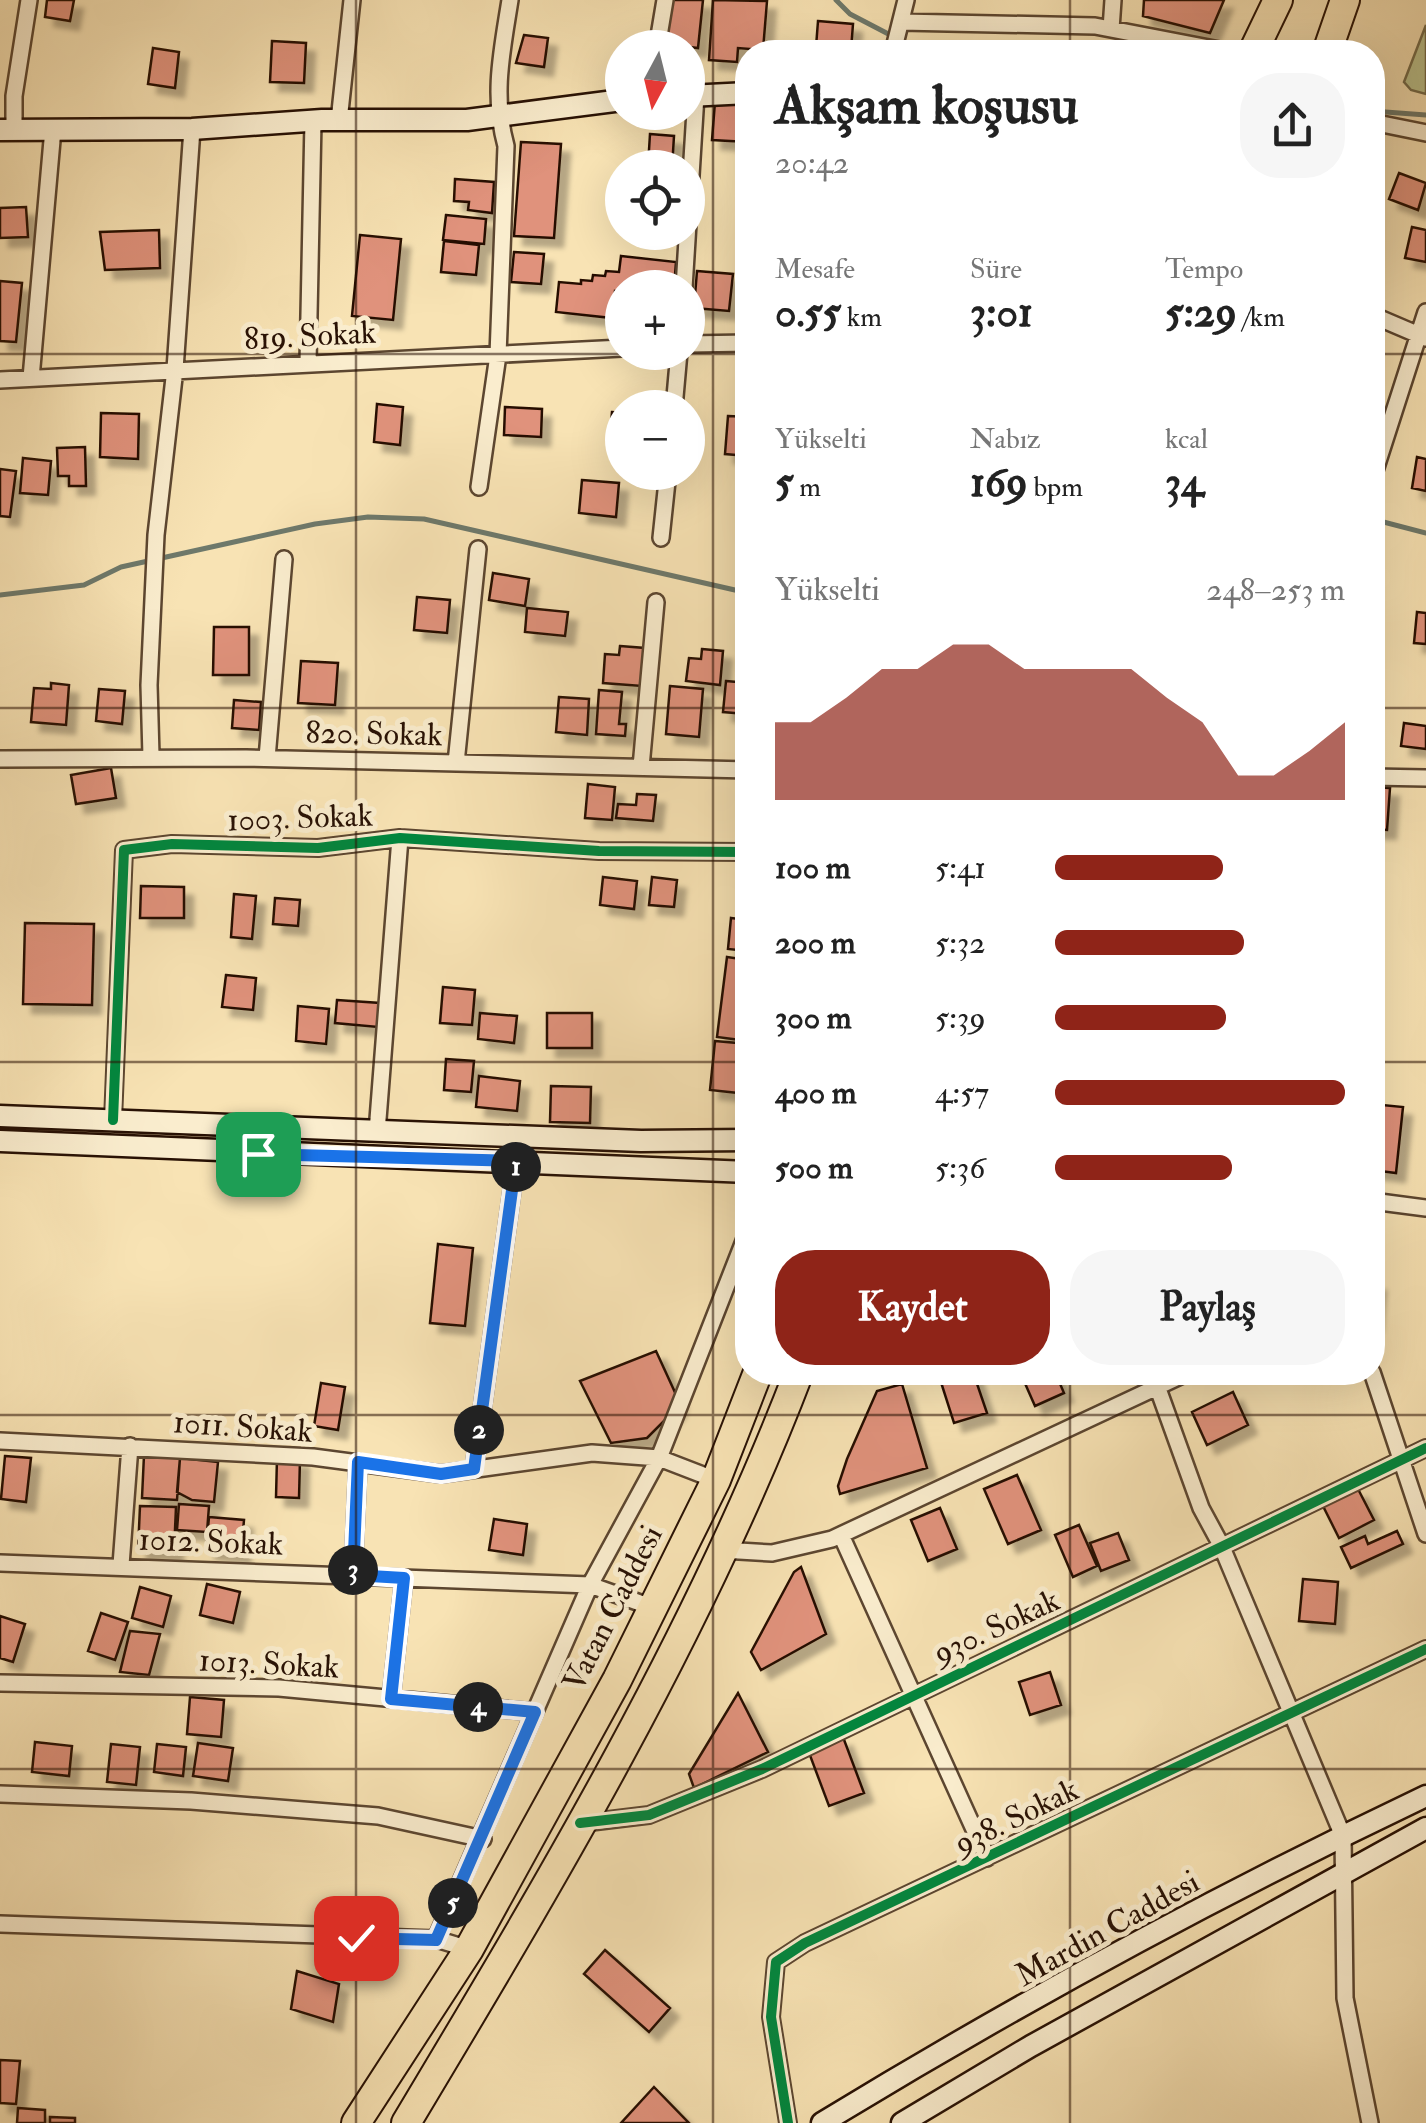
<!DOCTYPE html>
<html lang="tr">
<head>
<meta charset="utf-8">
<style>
  :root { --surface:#fff; --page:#f6f6f6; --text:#222; --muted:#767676; --accent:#8f2418 }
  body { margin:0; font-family:"IM FELL Double Pica",serif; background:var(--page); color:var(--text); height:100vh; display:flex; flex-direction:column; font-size:38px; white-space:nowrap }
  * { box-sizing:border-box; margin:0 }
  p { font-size:32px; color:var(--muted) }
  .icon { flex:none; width:55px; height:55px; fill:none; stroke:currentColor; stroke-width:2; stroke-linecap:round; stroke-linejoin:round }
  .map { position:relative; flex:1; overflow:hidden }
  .side { position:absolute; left:735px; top:40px; width:650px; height:1345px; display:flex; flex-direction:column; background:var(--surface); border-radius:40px; box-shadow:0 10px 40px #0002 }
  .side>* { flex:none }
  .needle { width:65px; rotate:187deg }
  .tools { position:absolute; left:605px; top:30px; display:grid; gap:20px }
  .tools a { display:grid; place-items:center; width:100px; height:100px; border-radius:50%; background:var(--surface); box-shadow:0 10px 40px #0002; font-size:50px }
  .pin { position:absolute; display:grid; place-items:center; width:85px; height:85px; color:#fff; margin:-42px; border-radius:20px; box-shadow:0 5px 15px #0006 }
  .km { position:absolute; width:50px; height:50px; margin:-25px; border-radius:50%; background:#222; color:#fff; font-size:28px; line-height:50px; text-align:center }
  .round { display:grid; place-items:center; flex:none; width:105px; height:105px; border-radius:40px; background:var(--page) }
  .overview { display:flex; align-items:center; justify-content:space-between; height:170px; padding:0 40px }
  h1 { font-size:55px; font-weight:700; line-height:75px }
  .metrics { display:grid; grid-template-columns:repeat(3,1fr); gap:15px; height:170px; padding:10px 40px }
  .metrics div { display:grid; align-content:center }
  .metrics b { font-size:42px; font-weight:700 }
  .metrics small { font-size:28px; font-weight:400 }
  .metrics p { font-size:28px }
  .chart { height:280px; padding:20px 40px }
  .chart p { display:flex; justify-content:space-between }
  .chart svg { width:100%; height:180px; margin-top:10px; fill:var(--accent); opacity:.7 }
  .primary-button { display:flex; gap:20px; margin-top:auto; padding:20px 40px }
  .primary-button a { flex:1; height:115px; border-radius:40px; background:var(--accent); color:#fff; font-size:40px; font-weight:700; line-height:115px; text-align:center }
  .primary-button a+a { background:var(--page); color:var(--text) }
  ul { padding:0 40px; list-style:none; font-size:32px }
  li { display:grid; grid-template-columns:160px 120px 1fr; align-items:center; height:75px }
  li i { height:25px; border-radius:12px; background:var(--accent) }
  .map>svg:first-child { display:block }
  .green { fill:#bbc48f; stroke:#726a4a; stroke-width:2.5 }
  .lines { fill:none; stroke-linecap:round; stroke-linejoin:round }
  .stream { stroke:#6e796b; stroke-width:5 }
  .building { fill:#e0927b; stroke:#281104; stroke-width:2.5; filter:url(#shadow) }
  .street-casing { stroke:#5c4630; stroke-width:20 }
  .secondary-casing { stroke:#281104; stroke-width:25 }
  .highway-casing { stroke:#281104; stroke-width:32 }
  .street { stroke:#faedce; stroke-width:15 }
  .secondary { stroke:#faedce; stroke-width:20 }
  .highway { stroke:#f8e3b4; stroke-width:28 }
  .cycleway-casing { stroke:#faedce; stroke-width:16 }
  .cycleway { stroke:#00873e; stroke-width:10 }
  .route-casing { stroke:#fff; stroke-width:20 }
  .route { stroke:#1a73e8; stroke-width:12 }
  .grid { fill:none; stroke:#281104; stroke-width:2.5; stroke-opacity:0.55 }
  .labels { text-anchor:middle; stroke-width:10; stroke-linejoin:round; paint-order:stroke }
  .street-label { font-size:32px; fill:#281104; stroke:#faedce }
</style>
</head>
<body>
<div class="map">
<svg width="1426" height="2123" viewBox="0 0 1426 2123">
  <defs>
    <filter id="shadow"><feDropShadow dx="9" dy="9" stdDeviation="2.5" flood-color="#0004"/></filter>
  </defs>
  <rect width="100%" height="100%" fill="#f8e3b4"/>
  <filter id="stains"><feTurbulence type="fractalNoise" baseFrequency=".002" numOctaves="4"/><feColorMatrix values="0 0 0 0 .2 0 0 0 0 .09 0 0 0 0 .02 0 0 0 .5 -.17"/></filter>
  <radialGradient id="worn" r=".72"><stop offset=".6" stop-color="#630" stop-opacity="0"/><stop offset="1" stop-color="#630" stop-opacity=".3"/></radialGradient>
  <path class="green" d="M1426,25V94L1411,90L1404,82Z"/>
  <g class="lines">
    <path class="stream" d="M836,0L850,14L921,51L986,52
      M1372,111L1426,115
      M1372,519L1426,533
      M0,595L84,585L121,567L315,524L368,517L424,519L748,593"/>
  </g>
  <path class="building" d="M47,0H74L70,21L45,17Z
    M669,0H703L698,48L664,44Z
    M713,0L767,1L763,50L738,48L737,62L709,60Z
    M1144,0H1224L1210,33L1143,16Z
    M818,21L853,24L851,50L816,47Z
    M524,35L548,38L544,67L516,63Z
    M272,41L306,43L304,83L270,82Z
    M153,48L179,52L175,88L148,84Z
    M715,102L748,105V142L712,140Z
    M650,134L674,136L672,168L648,166Z
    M521,142L561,144L554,238L514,236Z
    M1399,173L1426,183L1418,210L1389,199Z
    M455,179L494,182L492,213L468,210L469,202L454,201Z
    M26,207L28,237L0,238V208Z
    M446,215L486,219L484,244L443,240Z
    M1412,227L1426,230V262L1405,258Z
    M159,230L160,268L105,270L100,232Z
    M360,235L401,239L393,320L352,316Z
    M444,241L479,245L476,275L441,272Z
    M514,252L544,254L541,284L511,282Z
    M621,256L676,262L674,288H622V292L615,291L612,318L556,312L559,282L581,284V280L592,281L593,275L605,276L606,271L619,272Z
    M741,262L748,263V303L738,302Z
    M697,271L733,274L729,311L694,308Z
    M0,281L22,283L16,342L0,341Z
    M377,404L403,407L400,445L374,442Z
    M505,407L542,409L541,437L504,435Z
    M612,412L622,413V446L618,445L619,434L610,433Z
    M101,413L139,414L138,459L100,457Z
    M728,416L748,417V456L725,454Z
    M85,447L86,486H69V476H58L57,448Z
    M1417,457L1426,459V491L1412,488Z
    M23,458L51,461L48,495L20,493Z
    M0,469L16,471L10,517L0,516Z
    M582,480L619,483L616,517L579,513Z
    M493,573L529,579L525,606L489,600Z
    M417,597L450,600L447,633L414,630Z
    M527,608L568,612L565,636L525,632Z
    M1417,612L1426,613V644L1414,643Z
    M214,627H249V675H213Z
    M620,646L645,648L642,686L603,683L605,654L619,655Z
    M702,649L723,651L720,685L686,681L689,658L701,659Z
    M301,661L338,663L335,705L298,703Z
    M726,681L748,683L746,714L723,712Z
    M51,683L69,685L66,725L31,722L34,688L51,689Z
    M670,686L703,689L699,737L666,734Z
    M99,689L125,691L122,724L96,721Z
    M599,690L622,692L619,724H626L625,736L596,734Z
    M559,697L589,699L587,735L556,732Z
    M234,700L261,702L259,730L232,728Z
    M1404,723L1426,726V749L1401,746Z
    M111,768L116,798L76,804L71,775Z
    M588,784L615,787L612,820L585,818Z
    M1372,787L1390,788L1387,830L1372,829Z
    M637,794L656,795L653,821L616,818L618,804L636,805Z
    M603,877L637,881L634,909L600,905Z
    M652,877L677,880L674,907L649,905Z
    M141,886L184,887V918H140Z
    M234,894L256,896L252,939L231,937Z
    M275,898L300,900L298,926L273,924Z
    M731,918L748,920V951L728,949Z
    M25,923L94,924L92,1005L23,1004Z
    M727,957L748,960V1041L717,1037Z
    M226,975L256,978L253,1010L222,1007Z
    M443,987L475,990L472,1025L440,1023Z
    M337,1000L380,1003L378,1027L335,1023Z
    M298,1006L329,1009L326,1044L296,1041Z
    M480,1013L517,1016L514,1043L478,1039Z
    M547,1013H592V1048H547Z
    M715,1041L748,1044V1094L710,1090Z
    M446,1059L474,1061L471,1092L444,1090Z
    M479,1076L520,1081L517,1111L476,1107Z
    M551,1086L591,1087L590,1123L550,1122Z
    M1372,1104L1403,1107L1396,1173L1372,1170Z
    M438,1244L473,1248L465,1326L430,1323Z
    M1372,1282H1377L1373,1323H1372Z
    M656,1351L678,1399L676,1409L647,1438L611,1443L580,1381Z
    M951,1372H973L987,1413L954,1423L939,1376Z
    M1020,1372H1055L1064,1393L1035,1406Z
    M321,1383L345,1387L338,1430L314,1426Z
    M902,1384L927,1468L840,1494L838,1486L847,1459L877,1391Z
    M1233,1392L1248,1425L1207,1445L1192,1412Z
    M144,1455L180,1458L177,1500L142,1498Z
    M5,1456L31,1458L26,1502L1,1499Z
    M180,1458L218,1462L214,1502L192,1500L177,1492Z
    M277,1458L300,1459L299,1498L276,1497Z
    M1017,1475L1041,1530L1008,1544L984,1489Z
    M1358,1489L1374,1520L1339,1538L1323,1506Z
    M179,1504L209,1506L207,1532L177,1530Z
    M140,1506L176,1507L174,1552L138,1551Z
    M940,1508L957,1549L928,1561L911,1520Z
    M209,1517L244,1520L241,1554L206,1550Z
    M494,1519L527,1524L523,1555L489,1550Z
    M1079,1525L1097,1566L1073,1577L1055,1535Z
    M1397,1531L1403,1544L1351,1568L1341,1547L1365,1536L1368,1544Z
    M1118,1533L1129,1560L1101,1571L1090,1543Z
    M801,1567L826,1634L761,1670L751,1652L794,1572Z
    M1303,1579L1338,1582L1335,1624L1299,1621Z
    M207,1584L240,1592L233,1623L200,1615Z
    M140,1587L171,1596L163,1627L132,1618Z
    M101,1613L128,1622L115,1660L88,1651Z
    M0,1616L25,1624L13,1662L0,1658Z
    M130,1631L160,1634L149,1675L120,1672Z
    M1050,1672L1061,1705L1030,1715L1019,1682Z
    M738,1693L768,1752L694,1788L689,1774Z
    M190,1697L224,1700L221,1737L187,1734Z
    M843,1737L864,1793L829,1806L808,1750Z
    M35,1742L72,1746L69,1776L32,1772Z
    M198,1743L233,1748L228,1781L193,1776Z
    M111,1744L140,1747L136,1785L107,1782Z
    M157,1744L186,1747L183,1776L154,1772Z
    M605,1950L670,2008L649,2032L584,1974Z
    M297,1971L339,1984L333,2022L291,2009Z
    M0,2060L20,2061L16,2104L0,2103Z
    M654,2087L689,2123H621Z
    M18,2108L45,2110V2123H17Z
    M50,2117L75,2118V2123H50Z"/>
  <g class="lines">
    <defs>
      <path id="street" d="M901,22L1095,26L1230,52
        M1111,29L1113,0
        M657,48L665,0
        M893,52L906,0
        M339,121L352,0
        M1372,122L1426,133
        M14,129V96L29,0
        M684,288L696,95
        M1372,315L1426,338
        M688,344L748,343
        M308,363L313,121
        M31,378L53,129
        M0,380L622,348
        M674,408L679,352
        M1372,480L1426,312
        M479,487L498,355L506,146C492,95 502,51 510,0
        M661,538L668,472
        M151,756L149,685L156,535L175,369L192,129
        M267,758L284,559
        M0,759L246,758L748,770
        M456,763L478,549
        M641,767L656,602
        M1372,777L1426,778
        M113,1120L124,850L172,844L318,848L400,838L599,851L748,852
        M377,1132L400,838
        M1372,1201L1426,1208
        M1152,1372L1201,1508L1221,1545L1343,1836L1345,1998L1370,2123
        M1372,1372L1426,1534
        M0,1441L313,1457L441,1474L592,1453L659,1458L716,1480
        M474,1469L516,1161
        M841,1535L987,1858
        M722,1550L772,1553L832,1539L1189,1372
        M0,1563L590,1585L654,1608
        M121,1565L130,1446
        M353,1575L358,1462
        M0,1683L279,1688L535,1712
        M391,1699L404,1578
        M0,1794L191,1801L378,1816L483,1839
        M583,1823L649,1815L762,1769L1426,1448
        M0,1924L436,1939L469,1949
        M436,1939L590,1585L659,1458L748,1231
        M788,2123L771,2017L776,1962L805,1943L1426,1649"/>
      <path id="secondary" d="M688,96L748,93
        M0,130L192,129L322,120H467L622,100
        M0,1116L641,1141L748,1140
        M0,1141L748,1172
        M822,2123C1017,2004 1220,1894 1426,1796
        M902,2123L1031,2046L1426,1828"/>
      <path id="highway" d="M1253,52L1278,0
        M1327,52L1345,0
        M356,2123L469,1949L617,1680L716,1480L758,1372
        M406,2123C551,1881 698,1636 799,1372"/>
    </defs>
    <use href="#street" class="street-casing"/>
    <use href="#secondary" class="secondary-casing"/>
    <use href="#highway" class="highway-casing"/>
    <use href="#street" class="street"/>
    <use href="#secondary" class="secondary"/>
    <use href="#highway" class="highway"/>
    <defs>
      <path id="cycleway" d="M113,1120L124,850L172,844L318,848L400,838L599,851L748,852
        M580,1823L649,1815L762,1769L1426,1448
        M788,2123L771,2017L776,1962L805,1943L1426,1649"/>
    </defs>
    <use href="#cycleway" class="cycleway-casing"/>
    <use href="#cycleway" class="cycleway"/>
  </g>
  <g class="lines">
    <defs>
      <path id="route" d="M258,1154L516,1161L474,1469L441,1474L358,1462L353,1575L404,1578L391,1699L535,1712L436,1940L356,1938"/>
    </defs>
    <use href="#route" class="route-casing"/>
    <use href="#route" class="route"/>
  </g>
  <path class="grid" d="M356,0V2123M713,0V2123M1070,0V52M0,354H748M1372,354H1426M0,708H748M1372,708H1426M0,1062H748M1372,1062H1426M1070,1372V2123M0,1415H1426M0,1769H1426"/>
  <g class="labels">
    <g class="street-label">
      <text transform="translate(310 335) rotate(-3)" y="11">819. Sokak</text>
      <text transform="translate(374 733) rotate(1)" y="11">820. Sokak</text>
      <text transform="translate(300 817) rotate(-2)" y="11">1003. Sokak</text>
      <text transform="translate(243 1426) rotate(4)" y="11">1011. Sokak</text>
      <text transform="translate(211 1541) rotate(2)" y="11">1012. Sokak</text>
      <text transform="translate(612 1608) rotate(-63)" y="11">Vatan Caddesi</text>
      <text transform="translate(996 1626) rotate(-25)" y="11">930. Sokak</text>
      <text transform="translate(269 1663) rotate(3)" y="11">1013. Sokak</text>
      <text transform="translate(1016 1816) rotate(-26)" y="11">938. Sokak</text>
      <text transform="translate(1107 1928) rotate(-29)" y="11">Mardin Caddesi</text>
    </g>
  </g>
  <rect width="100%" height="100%" filter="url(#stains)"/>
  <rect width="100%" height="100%" fill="url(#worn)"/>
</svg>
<div class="tools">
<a><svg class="needle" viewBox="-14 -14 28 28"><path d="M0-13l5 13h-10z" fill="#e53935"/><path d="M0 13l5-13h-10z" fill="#767676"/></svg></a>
<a><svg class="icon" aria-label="locate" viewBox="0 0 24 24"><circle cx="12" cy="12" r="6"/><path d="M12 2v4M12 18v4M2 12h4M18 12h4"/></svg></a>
<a>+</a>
<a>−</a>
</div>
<div class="pin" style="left:258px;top:1154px;background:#1e9e55"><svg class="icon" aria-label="arrive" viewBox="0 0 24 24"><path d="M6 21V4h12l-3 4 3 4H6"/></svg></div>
<div class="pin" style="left:356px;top:1938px;background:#d93025"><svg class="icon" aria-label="check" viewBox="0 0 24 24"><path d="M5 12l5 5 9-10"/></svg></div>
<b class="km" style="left:516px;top:1167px">1</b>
<b class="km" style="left:479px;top:1430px">2</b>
<b class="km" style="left:353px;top:1570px">3</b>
<b class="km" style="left:478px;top:1707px">4</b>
<b class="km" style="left:453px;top:1903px">5</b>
<section class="side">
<div class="overview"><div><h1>Akşam koşusu</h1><p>20:42</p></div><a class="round"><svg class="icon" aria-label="share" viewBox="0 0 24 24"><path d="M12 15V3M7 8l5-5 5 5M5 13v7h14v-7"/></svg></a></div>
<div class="metrics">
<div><p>Mesafe</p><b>0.55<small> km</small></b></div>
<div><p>Süre</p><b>3:01</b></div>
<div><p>Tempo</p><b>5:29<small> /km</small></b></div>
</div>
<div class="metrics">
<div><p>Yükselti</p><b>5<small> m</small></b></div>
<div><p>Nabız</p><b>169<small> bpm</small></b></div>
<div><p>kcal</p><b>34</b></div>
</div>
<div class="chart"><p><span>Yükselti</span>248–253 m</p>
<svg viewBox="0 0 160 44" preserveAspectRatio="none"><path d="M0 44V25L10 25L20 19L30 12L40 12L50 6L60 6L70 12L80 12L90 12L100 12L110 19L120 25L130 38L140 38L150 32L160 25V44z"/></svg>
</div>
<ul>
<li><b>100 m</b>5:41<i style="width:58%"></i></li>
<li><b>200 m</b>5:32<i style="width:65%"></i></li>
<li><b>300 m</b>5:39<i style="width:59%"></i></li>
<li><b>400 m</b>4:57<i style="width:100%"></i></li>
<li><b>500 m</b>5:36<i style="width:61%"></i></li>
</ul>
<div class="primary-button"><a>Kaydet</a><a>Paylaş</a></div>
</section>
</div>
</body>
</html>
